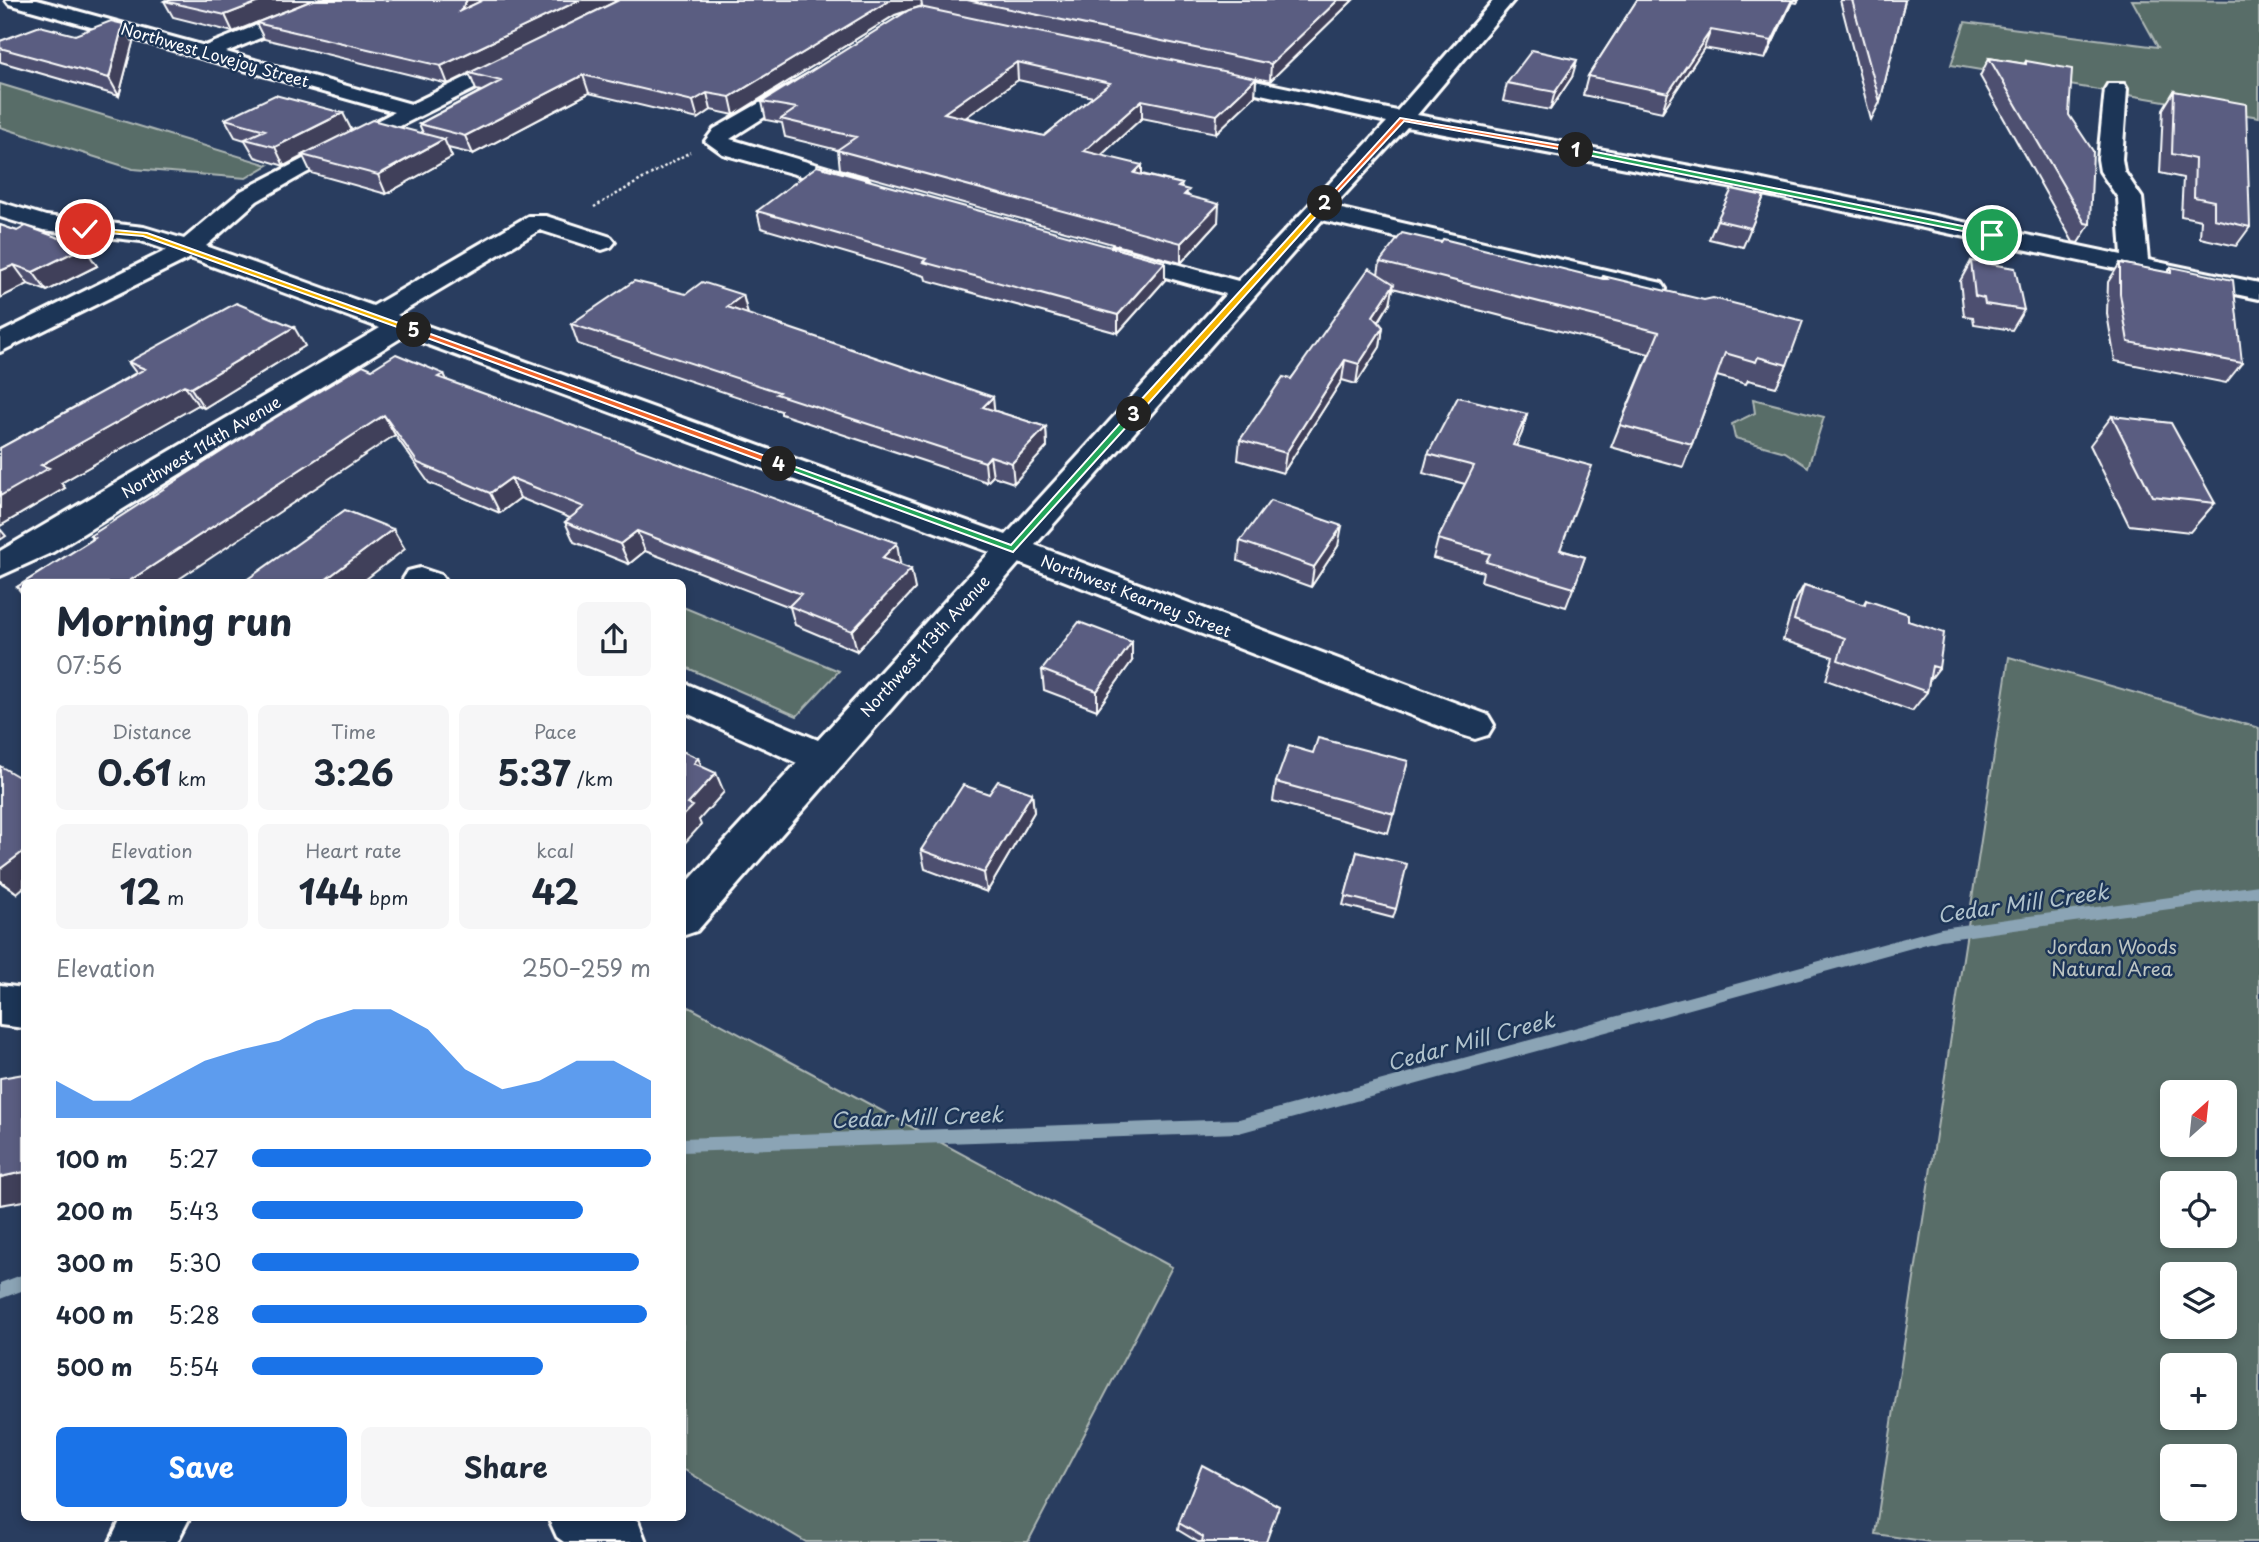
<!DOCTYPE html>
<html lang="en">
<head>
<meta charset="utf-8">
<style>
  :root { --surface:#fff; --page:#f6f6f7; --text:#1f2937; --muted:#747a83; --accent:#1a73e8 }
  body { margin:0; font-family:"Playpen Sans",sans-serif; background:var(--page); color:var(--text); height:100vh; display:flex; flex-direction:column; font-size:26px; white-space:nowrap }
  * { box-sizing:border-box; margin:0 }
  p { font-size:23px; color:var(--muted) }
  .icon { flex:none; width:38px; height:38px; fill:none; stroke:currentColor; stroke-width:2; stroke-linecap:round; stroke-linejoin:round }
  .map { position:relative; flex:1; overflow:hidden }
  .panel { position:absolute; left:21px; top:579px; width:665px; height:942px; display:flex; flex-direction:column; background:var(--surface); border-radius:10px; box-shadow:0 4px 10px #0003 }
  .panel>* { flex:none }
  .needle { width:46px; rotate:27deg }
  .buttons { position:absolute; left:2160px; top:1080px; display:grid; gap:14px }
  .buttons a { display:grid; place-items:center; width:77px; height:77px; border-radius:10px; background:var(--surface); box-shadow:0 4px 10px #0003; font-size:35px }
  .pin { position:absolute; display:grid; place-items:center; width:60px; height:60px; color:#fff; margin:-30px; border:4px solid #fff; border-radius:50%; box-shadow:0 2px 7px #0007 }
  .km { position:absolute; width:35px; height:35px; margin:-18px; border-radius:50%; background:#222; color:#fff; font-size:19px; line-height:35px; text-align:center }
  .round { display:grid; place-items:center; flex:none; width:74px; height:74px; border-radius:10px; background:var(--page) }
  .head { display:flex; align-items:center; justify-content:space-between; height:119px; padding:0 35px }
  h1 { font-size:38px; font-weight:700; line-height:52px }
  .metrics { display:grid; grid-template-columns:repeat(3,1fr); gap:10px; height:119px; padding:7px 35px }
  .metrics div { display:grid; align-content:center; border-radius:10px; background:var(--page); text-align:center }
  .metrics b { font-size:35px; font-weight:700 }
  .metrics small { font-size:19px; font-weight:400 }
  .metrics p { font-size:19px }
  .chart { height:196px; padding:14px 35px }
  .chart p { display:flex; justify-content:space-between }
  .chart svg { width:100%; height:126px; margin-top:7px; fill:var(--accent); opacity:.7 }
  .action { display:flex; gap:14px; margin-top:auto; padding:14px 35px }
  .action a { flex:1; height:80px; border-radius:10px; background:var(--accent); color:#fff; font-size:28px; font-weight:700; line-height:80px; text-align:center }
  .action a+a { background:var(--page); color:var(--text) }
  ul { padding:0 35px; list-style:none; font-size:23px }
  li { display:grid; grid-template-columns:112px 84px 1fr; align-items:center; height:52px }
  li i { height:18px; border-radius:9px; background:var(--accent) }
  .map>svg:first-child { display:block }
  .green { fill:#596d68; stroke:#acb6b4; stroke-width:2; fill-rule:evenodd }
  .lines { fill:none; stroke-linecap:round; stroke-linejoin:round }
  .stream { fill:#8ba4b5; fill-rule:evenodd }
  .minor-casing { stroke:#fff; stroke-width:6 }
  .path { stroke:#fff; stroke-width:2.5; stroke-dasharray:2.5 2.5; stroke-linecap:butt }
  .minor { fill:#1d3557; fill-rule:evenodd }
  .wall { fill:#4d506f; stroke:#fff; stroke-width:2; fill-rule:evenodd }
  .shaded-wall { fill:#3f415a; stroke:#fff; stroke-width:2 }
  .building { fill:#5a5d81; stroke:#fff; stroke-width:2; fill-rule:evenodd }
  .split-1 { fill:#22a559; stroke:#fff; stroke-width:2 }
  .split-2 { fill:#f0652b; stroke:#fff; stroke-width:2 }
  .split-3 { fill:#f5b400; stroke:#fff; stroke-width:2 }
  .split-4 { fill:#22a559; stroke:#fff; stroke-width:2 }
  .split-5 { fill:#f0652b; stroke:#fff; stroke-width:2 }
  .split-6 { fill:#f5b400; stroke:#fff; stroke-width:2 }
  .labels { text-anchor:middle; stroke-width:5; stroke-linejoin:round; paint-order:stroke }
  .far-street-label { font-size:16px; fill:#fff; stroke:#1d3557 }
  .park-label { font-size:19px; fill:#bdc5c3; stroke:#1d3557 }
  .water-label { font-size:21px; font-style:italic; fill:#b1c3cd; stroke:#1d3557 }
</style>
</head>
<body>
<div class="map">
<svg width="2259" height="1542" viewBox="0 0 2259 1542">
  <rect width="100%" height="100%" fill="#293d5f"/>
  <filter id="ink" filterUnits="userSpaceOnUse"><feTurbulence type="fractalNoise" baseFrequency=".0143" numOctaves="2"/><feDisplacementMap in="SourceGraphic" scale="14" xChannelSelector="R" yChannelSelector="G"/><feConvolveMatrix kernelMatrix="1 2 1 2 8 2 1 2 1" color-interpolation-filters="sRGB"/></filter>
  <g filter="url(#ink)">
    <path class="green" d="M2132,0L2259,1V117L1951,65L1965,22L2158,47Z
      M0,84L268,165L246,178L133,169L0,127Z
      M1753,399L1824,417L1808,467L1785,452L1735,438L1732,424L1755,413Z
      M682,607H683L839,671L797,716L683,666Z
      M2009,657L2259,728V1542H1930L1875,1534ZM2172,1092H2224V1144H2172ZM2172,1183H2224V1236H2172ZM2172,1274H2224V1326H2172ZM2172,1365H2224V1418H2172ZM2172,1456H2224V1508H2172Z
      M689,1007L1172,1267L1028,1542H806L683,1469L682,1015Z"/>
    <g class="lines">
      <path class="stream" d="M2259,885V897L1941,940L1239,1133L682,1152V1138L1239,1119L1941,928Z
        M24,1274V1290L0,1299V1283Z"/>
      <defs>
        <path id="minor" d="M6,0H37L205,46L320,0H347L344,4L226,52L411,104L514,54H528L531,58L528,62L306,173L257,201L206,246L373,306L528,216H546L611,237L615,242L611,247L602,250L540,230L397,315L1006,535L1226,294L1105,260L1101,255L1105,250L1114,247L1238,281L1387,122L1197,80L1194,76L1197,72L1204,70L1397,111L1494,0H1514L1417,115L1739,175L2122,255L2118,198L2100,171L2098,159L2105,89L2108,84H2124L2127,89L2122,159L2124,171L2142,198L2148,260L2259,283V299L1739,189L1407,127L1333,207L1653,281L1662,283L1666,289L1662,295L1653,297L1322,220L1035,545L1488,715L1494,725L1488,735L1475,739L1462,735L1019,563L697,931L682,936V888L797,763L682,711V682L818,740L990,552L404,336L53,552L0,576V551L380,328L190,258L0,352V333L167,250L141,241L43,230L0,217V202L46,216L144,227L184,239L241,191L394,112L9,4Z
          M808,75L815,77L819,81L815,85L730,139L868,180L872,185L868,190H852L723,154L705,141L714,129Z
          M420,568L441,575L446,583H405L403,579L408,571Z
          M0,985L24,988V1028L0,1025Z
          M122,1517H190L177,1542H110Z
          M548,1517H631L638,1521L646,1542H564L557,1537Z"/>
      </defs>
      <use href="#minor" class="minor-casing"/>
      <path class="path" d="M594,207L690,152"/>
      <use href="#minor" class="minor"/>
    </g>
    <path class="wall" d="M166,0H1353L1270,81L1256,78L1255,96L1216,133L1142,118L1101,155L1142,174L1182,184L1181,188L1189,196L1218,222L1181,263L840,169L838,150L785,137L782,123L766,120L762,102L911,10L895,15L734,115L711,110L698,119L589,93L473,154L448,148L452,157L386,194L311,173L303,156L284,166L255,157L245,140L235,137L225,119L352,130L423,133L419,124L481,91L476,90L469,73L517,50L448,84L264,39L256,23L233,32L173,17L164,1ZM1018,80L1093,97L1044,136L965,117Z
      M1637,0H1799L1797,3L1792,2L1765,59L1704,48L1662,112L1583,95L1588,76Z
      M1840,0H1905L1880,102L1871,120Z
      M75,35L133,42L119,96L1,62L0,61V41Z
      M1989,58L2024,64L2026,61L2069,115L2090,224L2078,243L2073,242L1980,76Z
      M1572,77L1550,110L1503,101L1507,83Z
      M2174,91L2250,227L2236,246L2200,238L2201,220L2181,216L2183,178L2160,173L2163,109Z
      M1764,196L1743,247L1709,239L1717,220Z
      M757,211L1165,280L1118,333L926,280L925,276L761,228Z
      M0,225L17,231L84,247L97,266L47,291L28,284L0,298Z
      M1971,261L2024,310L2012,330L1974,324L1973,317L1964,316L1960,281Z
      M1380,262L1602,278L1603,276L1787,365L1776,387L1748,380L1746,384L1717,376L1692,444L1683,467L1611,447L1620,425L1649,354L1393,288L1390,303L1379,322L1383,327L1380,347L1356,384L1342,380L1283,473L1238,460L1240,440L1378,274Z
      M2120,263L2167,273L2171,267L2242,363L2226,383L2115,361L2107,314L2108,282Z
      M686,294L743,295L748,315L995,411L1046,427L1047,447L1014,483L993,476L987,482L781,414V411L578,344L571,324Z
      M305,346L204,408L198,405L61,483L65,488L0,526V448L136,373L128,362Z
      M372,369L447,381L900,563L899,564L915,589L857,651L795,625L790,607L645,551L629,564L574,542L565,522L570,518L520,498L500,513L429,483L395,435L24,583V596L17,587L93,539L90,536Z
      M1527,414L1522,433L1516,446L1561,550L1585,557L1566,607L1481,581L1483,572L1433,558L1438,539L1465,484L1423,473L1428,454Z
      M2112,416L2215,503L2190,532L2129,525L2090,445Z
      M1240,541L1338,546L1311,587L1238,561Z
      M1804,585L1863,605L1866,600L1939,668L1929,681L1927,692L1912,711L1826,680L1833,657L1783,640L1793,605Z
      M1132,661L1097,710L1044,690L1042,670Z
      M1313,753L1408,761L1388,833L1273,801L1276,782Z
      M0,766L17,893L0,882Z
      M1032,793L1034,812L987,892L925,869L921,850L989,794Z
      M1357,852L1396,909L1393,918L1343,905Z
      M1179,1523L1266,1542H1198L1178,1530Z"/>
    <path class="shaded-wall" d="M264,0H313L233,32L225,15Z
      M467,0H484L460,11Z
      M580,0H619L448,84L441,66Z
      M890,0H921L922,6L895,15L734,115L730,97Z
      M1338,0H1353L1270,81L1271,64Z
      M1792,0H1793L1765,59L1772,41Z
      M123,24L133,42L119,96L109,78Z
      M1711,30L1704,48L1662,112L1668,93Z
      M1577,60L1572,77L1550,110L1555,92Z
      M1017,62L1018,80L947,131L944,113Z
      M583,75L589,93L473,154L465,136Z
      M1256,78L1255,96L1216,133L1217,115Z
      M707,93L711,110L698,119L693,101Z
      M1142,100V118L1085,170L1084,151Z
      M343,113L352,131L302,155L303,156L284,166L275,147Z
      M444,139L452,157L386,194L378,175Z
      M1142,165V184L1134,173Z
      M1219,204L1218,222L1181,263V243Z
      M84,247L97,266L47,291L33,272Z
      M1165,262V280L1118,333V315Z
      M14,265L28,284L0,298V271Z
      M1394,284L1390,303L1370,335L1373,316Z
      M743,295L748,315L727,307Z
      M294,327L305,346L204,408L191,388Z
      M1383,327L1380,347L1356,384L1359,364Z
      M1345,360L1342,380L1283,473L1286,453Z
      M444,374L454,394L438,377Z
      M184,385L198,405L61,483L65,488L0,526V496L41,465Z
      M993,397L995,417L983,407Z
      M1527,414L1522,433L1508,464L1513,445Z
      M384,415L395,435L173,583H126Z
      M1046,427L1047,447L1014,483L1012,463Z
      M990,456L993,476L987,482L985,462Z
      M511,478L520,498L500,513L490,493Z
      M1342,526L1338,546L1311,587L1314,567Z
      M0,529L6,536L0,540Z
      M393,529L405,549L361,583H321Z
      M637,531L645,551L629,564L620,544Z
      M897,543L900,563L886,578L882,558Z
      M911,569L915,589L857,651L852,631Z
      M1132,642V661L1097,710V691Z
      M698,758L707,777L694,763Z
      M716,773L724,792L699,820L701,825L682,846V817L688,804Z
      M1032,793L1034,812L987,892L984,873Z
      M24,851V887L17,893L0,880V869Z
      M24,1172V1201L0,1205V1177Z"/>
    <path class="building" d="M166,0H264L225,15L164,1Z
      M313,0H467L460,11L483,0H580L441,66L256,23Z
      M619,0H890L730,97L707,93L693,101L583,75L465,136L419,124L501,81L469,73Z
      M967,0H1338L1271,64Z
      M1637,0H1792L1772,41L1711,30L1668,93L1588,76Z
      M1852,0H1905L1880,102Z
      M920,7L1256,78L1217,115L1142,100L1084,151L1142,165L1134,173L1182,184L1178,187L1189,190L1184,195L1219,204L1181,243L837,150L856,137L781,119L797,108L762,102L909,10ZM1017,62L1110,83L1044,136L944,113Z
      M111,21L123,24L109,78L0,48V41L40,26L75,35Z
      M1532,50L1577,60L1555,92L1507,83Z
      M1989,58L2026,64V61L2072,69L2069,115L2093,151L2090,224L2085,223Z
      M2174,91L2246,104L2250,227L2214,219V201L2194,197L2195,159L2172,154Z
      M275,95L343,113L275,147L245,139L265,130L225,119Z
      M372,120L444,139L378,175L302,155Z
      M817,166L1165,262L1118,315L923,262L926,259L757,211Z
      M1732,189L1764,196L1751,228L1717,220Z
      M0,225L17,231L26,226L84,247L33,272L14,265L0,271Z
      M1402,233L1441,242L1443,239L1603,279H1607L1603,276L1704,300L1713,298L1803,321L1787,365L1758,357L1756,362L1725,353L1692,444L1620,425L1659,332L1380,262Z
      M1971,261L2015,268L2024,310L1985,304L1984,298L1975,296Z
      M2120,263L2171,273V267L2233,280L2242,363L2128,342L2120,294Z
      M1369,268L1394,284L1373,316L1383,327L1359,364L1345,360L1286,453L1240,440L1283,377L1291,379Z
      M634,281L686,294L702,282L743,295L727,307L993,397L983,407L1046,427L1012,463L990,456L985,462L776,394L779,392L571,324Z
      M236,303L294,327L191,388L184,385L41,465L49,468L0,496V448L145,369L128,362Z
      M396,354L444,374L438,377L897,543L882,558L911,569L852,631L789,606L801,594L637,531L620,544L565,522L584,507L511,478L490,493L418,463L384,415L126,583H24V591L17,587L95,538L90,536L263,425L363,365L372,369Z
      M1458,397L1527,414L1513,445L1592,466L1560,550L1585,557L1574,588L1486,562L1490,554L1438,539L1474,466L1428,454Z
      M2112,416L2171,423L2215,503L2152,496Z
      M1270,501L1342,526L1314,567L1240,541Z
      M345,510L393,529L321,583H242Z
      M1804,585L1865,605L1866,600L1908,614V621L1944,633L1939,668L1932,666L1927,692L1838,660L1845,638L1794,620Z
      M1079,622L1132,642L1097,691L1042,670Z
      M1318,738L1408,761L1394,814L1276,782L1289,746L1313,753Z
      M682,751L698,758L694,763L716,773L688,804L693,806L682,817Z
      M0,766L24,780V851L0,869Z
      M998,781L1032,793L984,873L921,850L963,785L989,794Z
      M1357,852L1407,864L1396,909L1345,896Z
      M24,1074V1172L0,1177V1078Z
      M1202,1465L1279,1506L1266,1542H1202L1203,1537L1179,1523Z"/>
  </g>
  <path class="split-1" d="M1576,148L1992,232L1996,235L1992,237L1573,152Z"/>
  <path class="split-2" d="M1400,118L1576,148L1579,150L1576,152L1404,121L1327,204H1322Z"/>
  <path class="split-3" d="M1322,201L1328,203L1137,416H1130V412Z"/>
  <path class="split-4" d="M1130,412L1138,414L1013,552L774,464L782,462L1011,545Z"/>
  <path class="split-5" d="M414,328L782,462L783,464L776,466L411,332Z"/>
  <path class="split-6" d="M83,227L147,233L418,330L411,332L143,236L85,231Z"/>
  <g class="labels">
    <g class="far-street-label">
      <text transform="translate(215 55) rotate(16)" y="6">Northwest Lovejoy Street</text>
      <text transform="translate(201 447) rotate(-31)" y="6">Northwest 114th Avenue</text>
      <text transform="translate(1136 596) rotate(21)" y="6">Northwest Kearney Street</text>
      <text transform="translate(925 646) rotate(-48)" y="6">Northwest 113th Avenue</text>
    </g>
    <g class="park-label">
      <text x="2112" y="954">Jordan Woods<tspan x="2112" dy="22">Natural Area</tspan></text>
    </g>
    <g class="water-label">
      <text transform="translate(2023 904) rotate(-8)" y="7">Cedar Mill Creek</text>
      <text transform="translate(1471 1042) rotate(-15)" y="7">Cedar Mill Creek</text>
      <text transform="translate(917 1118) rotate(-2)" y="7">Cedar Mill Creek</text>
    </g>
  </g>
</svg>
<div class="buttons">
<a><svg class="needle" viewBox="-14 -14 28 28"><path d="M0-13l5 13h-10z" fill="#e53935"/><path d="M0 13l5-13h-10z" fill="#747a83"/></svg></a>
<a><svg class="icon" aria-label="locate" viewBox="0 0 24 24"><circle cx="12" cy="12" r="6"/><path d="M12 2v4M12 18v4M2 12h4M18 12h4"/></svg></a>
<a><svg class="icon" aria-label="layers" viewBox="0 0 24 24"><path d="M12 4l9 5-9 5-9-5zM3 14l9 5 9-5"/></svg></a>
<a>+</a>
<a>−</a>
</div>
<div class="pin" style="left:1992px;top:235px;background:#1e9e55"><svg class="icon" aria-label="arrive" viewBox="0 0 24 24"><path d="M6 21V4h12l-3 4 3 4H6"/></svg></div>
<div class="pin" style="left:85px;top:229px;background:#d93025"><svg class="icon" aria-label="check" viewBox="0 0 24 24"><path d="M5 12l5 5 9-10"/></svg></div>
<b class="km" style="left:1576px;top:150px">1</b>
<b class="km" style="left:1325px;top:203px">2</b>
<b class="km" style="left:1134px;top:414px">3</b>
<b class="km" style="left:779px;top:464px">4</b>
<b class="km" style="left:414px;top:330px">5</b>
<section class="panel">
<div class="head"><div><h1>Morning run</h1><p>07:56</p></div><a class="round"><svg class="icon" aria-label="share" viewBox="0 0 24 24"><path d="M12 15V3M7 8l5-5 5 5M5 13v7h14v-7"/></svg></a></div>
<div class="metrics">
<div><p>Distance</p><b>0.61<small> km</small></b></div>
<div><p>Time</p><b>3:26</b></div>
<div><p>Pace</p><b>5:37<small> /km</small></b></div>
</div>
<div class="metrics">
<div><p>Elevation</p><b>12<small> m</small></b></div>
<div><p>Heart rate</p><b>144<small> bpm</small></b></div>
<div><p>kcal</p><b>42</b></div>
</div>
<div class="chart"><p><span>Elevation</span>250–259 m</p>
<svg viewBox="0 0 160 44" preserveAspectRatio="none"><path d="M0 44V31L10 38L20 38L30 31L40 24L50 20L60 17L70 10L80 6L90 6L100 13L110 27L120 34L130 31L140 24L150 24L160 31V44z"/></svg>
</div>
<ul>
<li><b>100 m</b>5:27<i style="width:100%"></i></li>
<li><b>200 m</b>5:43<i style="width:83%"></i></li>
<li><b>300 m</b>5:30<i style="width:97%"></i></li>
<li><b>400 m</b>5:28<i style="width:99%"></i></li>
<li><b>500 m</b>5:54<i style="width:73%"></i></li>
</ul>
<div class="action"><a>Save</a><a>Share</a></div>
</section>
</div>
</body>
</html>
